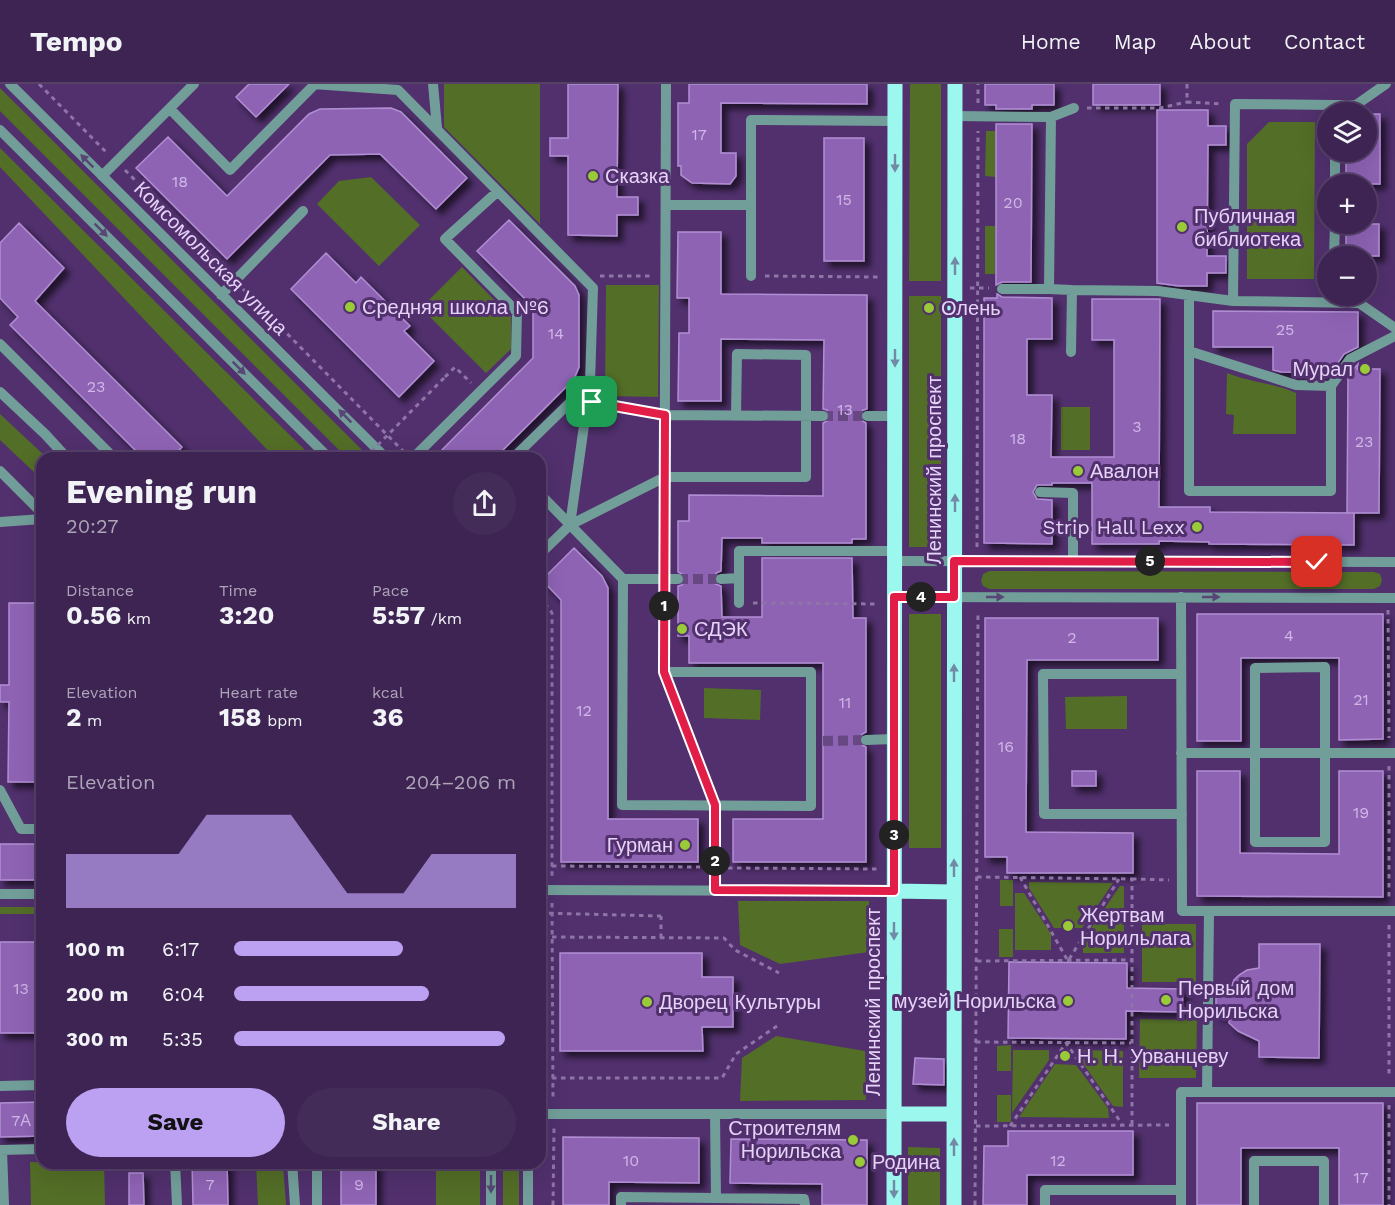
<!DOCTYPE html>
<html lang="en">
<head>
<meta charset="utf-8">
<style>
  :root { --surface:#3d2452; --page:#442c59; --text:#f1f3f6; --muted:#ada4b8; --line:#564169; --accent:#bca0f2 }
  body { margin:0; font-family:"Work Sans",sans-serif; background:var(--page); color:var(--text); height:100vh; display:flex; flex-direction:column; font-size:22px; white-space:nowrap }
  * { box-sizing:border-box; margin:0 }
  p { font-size:20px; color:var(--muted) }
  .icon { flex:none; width:33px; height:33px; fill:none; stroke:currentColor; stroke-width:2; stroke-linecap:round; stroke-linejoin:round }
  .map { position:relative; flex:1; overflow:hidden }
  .sheet { position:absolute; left:36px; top:368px; width:510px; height:717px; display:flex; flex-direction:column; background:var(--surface); border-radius:18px; box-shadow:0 6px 24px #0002,0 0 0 2px var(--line) }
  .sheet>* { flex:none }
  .tools { position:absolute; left:1317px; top:18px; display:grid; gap:12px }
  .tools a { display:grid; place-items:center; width:60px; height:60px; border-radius:50%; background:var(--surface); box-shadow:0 6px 24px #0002,0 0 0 2px var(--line); font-size:30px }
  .pin { position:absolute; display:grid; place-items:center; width:51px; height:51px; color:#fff; margin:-26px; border-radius:12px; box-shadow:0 3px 9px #0006 }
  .km { position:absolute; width:30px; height:30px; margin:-15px; border-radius:50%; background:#222; color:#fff; font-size:16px; line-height:30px; text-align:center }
  .round { display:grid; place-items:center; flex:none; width:63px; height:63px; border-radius:32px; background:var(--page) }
  .summary { display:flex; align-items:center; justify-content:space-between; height:102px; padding:0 30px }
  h1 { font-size:33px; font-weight:700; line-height:45px }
  .metrics { display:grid; grid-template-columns:repeat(3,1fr); gap:9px; height:102px; padding:6px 30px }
  .metrics div { display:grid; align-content:center }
  .metrics b { font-size:26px; font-weight:700 }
  .metrics small { font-size:16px; font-weight:400 }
  .metrics p { font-size:16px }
  .chart { height:168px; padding:12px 30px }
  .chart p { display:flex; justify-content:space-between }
  .chart svg { width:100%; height:108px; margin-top:6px; fill:var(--accent); opacity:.7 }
  .action { display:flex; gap:12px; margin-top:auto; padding:12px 30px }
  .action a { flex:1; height:69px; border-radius:36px; background:var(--accent); color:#111; font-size:24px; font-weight:700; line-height:69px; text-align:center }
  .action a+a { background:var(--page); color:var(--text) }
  ul { padding:0 30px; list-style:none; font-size:20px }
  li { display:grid; grid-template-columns:96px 72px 1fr; align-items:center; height:45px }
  li i { height:15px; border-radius:8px; background:var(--accent) }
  header { display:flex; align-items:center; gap:36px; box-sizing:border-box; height:84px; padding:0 30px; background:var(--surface); border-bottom:2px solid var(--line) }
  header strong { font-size:28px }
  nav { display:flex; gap:33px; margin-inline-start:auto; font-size:21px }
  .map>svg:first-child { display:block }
  .green { fill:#536e27 }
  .building { fill:#8e64b4; stroke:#b18ed3; stroke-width:1.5; filter:url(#shadow) }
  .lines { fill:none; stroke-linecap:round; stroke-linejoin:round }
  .minor-tunnel { stroke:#674882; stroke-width:10; stroke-dasharray:10 5; stroke-linecap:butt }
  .path { stroke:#8f74a7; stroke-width:3; stroke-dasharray:4.5 4.5; stroke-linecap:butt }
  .minor { stroke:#729e99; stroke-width:10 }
  .major { stroke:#9cf8ee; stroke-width:15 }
  .path-bridge { stroke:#8f74a7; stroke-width:3; stroke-dasharray:4.5 4.5; stroke-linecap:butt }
  .oneway { fill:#584676 }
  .oneway2 { fill:#738aa7 }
  .route-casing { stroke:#fff; stroke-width:12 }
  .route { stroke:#e11d48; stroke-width:8 }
  .poi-dot { fill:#98cb37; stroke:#51306d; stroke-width:2 }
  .labels { text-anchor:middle; stroke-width:6; stroke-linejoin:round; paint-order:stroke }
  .number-label { font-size:16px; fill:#cfb7e7 }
  .poi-label { font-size:20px; fill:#e5d3f8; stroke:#51306d; text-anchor:start }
  .street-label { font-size:20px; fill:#e5d3f8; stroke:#51306d }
</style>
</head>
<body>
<header>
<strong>Tempo</strong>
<nav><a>Home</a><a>Map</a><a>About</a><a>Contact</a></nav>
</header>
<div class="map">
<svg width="1395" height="1121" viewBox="0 0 1395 1121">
  <defs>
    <filter id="shadow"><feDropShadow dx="5.5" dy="5.5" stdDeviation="3" flood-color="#0009"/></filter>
  </defs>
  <rect width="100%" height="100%" fill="#51306d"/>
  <path class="green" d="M444,0H540V140L444,43Z
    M910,0H941V197H909Z
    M0,4L369,373H346L0,27Z
    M1269,38H1315L1314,195H1247V60Z
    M986,47H996V93L985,92Z
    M0,64L312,373H274L0,83Z
    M371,93L420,141L379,182L317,120L339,97Z
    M985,142H995V190H985Z
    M462,183L511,233V265L486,289L421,224Z
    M606,201H659L658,313L605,312Z
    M909,212H941V463H909Z
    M1227,289C1249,298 1274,299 1296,309V350H1233L1234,331L1226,330Z
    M1061,323H1090V366H1061Z
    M0,330L46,373L42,374V392L35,389L0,356Z
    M989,487L1374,488L1380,490L1382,496L1380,502L1374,505H989L983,502L981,497L983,490Z
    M909,530H941V764H909Z
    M704,604L761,606L760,636L704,634Z
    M1127,612V645H1066L1065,613Z
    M1000,796H1013V822H1000Z
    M1029,798L1113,799L1082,844H1054L1029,804Z
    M1120,802H1124V869H1083V856Z
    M1015,809H1024L1051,850V866H1015Z
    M738,817H869V868L780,880L740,861Z
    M0,823H42V830H0Z
    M1142,840H1196V898H1142Z
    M999,845H1013V873H999Z
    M1140,935L1197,936L1196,994H1139Z
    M776,952L865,967L866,1016L740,1017L742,974Z
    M1011,961V987H997V962Z
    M1013,966H1049V976L1012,1029Z
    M1082,966L1123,967V1023L1113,1022L1082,978Z
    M1055,980L1076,981L1108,1024L1109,1034L1019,1033Z
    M997,1011H1011V1038H997Z
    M908,1063L940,1064V1121H908Z
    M30,1078L104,1079L105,1121H31Z
    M256,1079H283L286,1121H258Z
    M436,1079H480V1121H436Z
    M503,1079H519V1121H503Z"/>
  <path class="building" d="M249,0H289L256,33L236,13Z
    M568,0H618L617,113H638V131H617V152L568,151V72H550V54H568Z
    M689,0H867V20L721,19V69H736V92L730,100L692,99L681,91V82H678V19H689Z
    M985,0H1054V21H1032V25H996V21H985Z
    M1093,0H1160V21H1093Z
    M391,24L401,28L467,94L436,125L380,70L330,71L227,175L136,84L168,53L227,112L309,30L320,25Z
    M1157,26H1208V42H1226V61H1208L1207,172H1226V189H1207V202H1179L1157,199Z
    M1366,30H1380V100H1346V68H1366Z
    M996,40H1032L1031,198H1002L996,201Z
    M824,54H864V177H824Z
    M509,136L575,202L579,211V283L574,295L495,374H434L533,274V223L477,167Z
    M19,139L64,184L35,217L182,363L172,374H143L10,241L18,233L0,214V159Z
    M1346,140H1379V172H1346Z
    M678,148H721V210L867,211V325L863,326L860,331L861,336L866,339V455H852V459H762V454H722L721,487L716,489L714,495L715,500L721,502L722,533H762V474H852L853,534H866V648L862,650L859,656L860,660L866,663V778H733V735H823V579H689V552H678V502L682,501L685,496L684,491L678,488V437H689V411L823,412V339L829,336L830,331L827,326L823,325L824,256L721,255V317H678L679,249H689V214H677Z
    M326,169L356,199L361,193L410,242L404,247L434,277L399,313L291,205Z
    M997,210L1002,213L1052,214V255H1027V311H1052L1051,373H1114V256H1092V215H1160L1159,423H1210V428L1354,429V461L1209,460V458L1159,457V460H1092V399H1052V401H1037L1033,408L1037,415L1052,416V460L984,459V214H997Z
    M1213,227L1358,228V263L1344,270L1331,289L1281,288L1273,286V263H1213Z
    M1358,280L1357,285H1380L1379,429H1347L1348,291Z
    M574,464L602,492L608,504V735H698V778H561V516L542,496Z
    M9,519H42V698H8L9,618H0V601H9Z
    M1197,530H1383V655L1339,656V574H1241V657H1197Z
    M985,534H1158V576H1027L1026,748L1133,749V789H1007V773H985Z
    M1072,687H1096V702H1072Z
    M1197,687H1240V769L1339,770V687H1383V813L1197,812Z
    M0,760H42V796H0Z
    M0,858H42V949H0Z
    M1259,860H1320L1319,974L1259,973V957L1238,947L1229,939V931H1216V907L1230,906L1234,896L1239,891L1247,886L1259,884Z
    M560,869H702V893H733V943H702L703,967H560Z
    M1009,878L1127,879V904L1183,905L1182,928L1126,927V955L1008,954Z
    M915,974L944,975V1001L913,1000Z
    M42,1018V1052L0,1053V1019Z
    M1197,1019H1383V1121H1339V1064H1241V1121H1197Z
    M1008,1047H1133V1091H1027V1121H983L984,1062H1008Z
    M563,1053L699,1054V1099L609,1098V1121H563Z
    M731,1055L867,1056V1121H822V1100L730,1099Z
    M192,1078H227L228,1121H193Z
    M341,1078H376V1121H341Z
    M129,1089H143L144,1121H129Z"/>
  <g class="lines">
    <path class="minor-tunnel" d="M823,332H867
      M678,495H721
      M823,657L866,656"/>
    <path class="path" d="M39,0L107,69
      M1187,0V18L1222,20
      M978,19V0
      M1087,24H1160L1187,18
      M125,86L226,188
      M600,192H653
      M765,192L878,193
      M970,204H989
      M243,205L403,367
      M445,293L455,283L471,299
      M977,463L978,47
      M540,512L552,529V794
      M753,519L877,520
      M1388,526L1389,654
      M1389,682V813
      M552,782L700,783
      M728,784L877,785
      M977,793L1132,795V1041
      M1020,793L1068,877L1119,795
      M1132,795L1169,796
      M552,819L553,1016
      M1389,841V993
      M552,853L724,854L735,866L779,889
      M661,854V832
      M977,877L1132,876
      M976,958L1131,959
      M552,994H722L736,970L777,942
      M1389,1021V1121
      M976,1042L1169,1041
      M1010,1042L1066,959L1122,1040
      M553,1121L554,1044
      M975,1121L978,527"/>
    <path class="minor" d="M10,0L386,374
      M313,0L398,6L593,204L590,299L570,441
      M433,0L437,44
      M666,0L664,588L715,721V806
      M1336,21H1356L1386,0
      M170,25L230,86L314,1
      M955,32L1051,33L1049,205L1072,206L1071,268
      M1051,33L1074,24
      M0,46L329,374
      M102,92L194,0
      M1335,100V68
      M666,121H751
      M1334,172L1335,140
      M751,192V36L895,37
      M1002,205H1049
      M1072,206L1158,207L1233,217L1359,219L1395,244
      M221,211L303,127
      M1189,211V407H1331V302L1350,275L1395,252
      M1233,217L1235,20L1336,21V28
      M0,260L114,374
      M1189,267L1296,301L1331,302
      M0,308L45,350L67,374
      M591,308L592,318L665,331L823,332
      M867,332H895
      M413,374L516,272L517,228L445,155L497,108
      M513,374L590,299
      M0,387L42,429
      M1040,408L1073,409V477
      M540,410L623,495L622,721L811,722V588H664
      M0,438L42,435
      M540,470L570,441L665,393H806V271L737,270L736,332
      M894,477L1395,478
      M623,495H678
      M721,495L739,494
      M894,513L1395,514
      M1181,513L1182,827H1395
      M739,519V467H894
      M1325,583V758H1255V584Z
      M1181,590H1043L1044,730H1182
      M866,656L894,655
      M1181,669H1395
      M0,706L21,745H42
      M540,806L894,807
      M0,810H42
      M0,1002L42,1001
      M1207,1008L1209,828
      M540,1030H894
      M715,1030L716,1114
      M0,1066L42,1065
      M2,1066L4,1121
      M175,1078L177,1121
      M292,1078L295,1121
      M317,1078V1121
      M528,1078V1121
      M491,1121V1078
      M621,1121V1113L804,1115L805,1121
      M1045,1121V1106H1181
      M1181,1121V1008H1395
      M1254,1121V1077H1324V1121"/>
    <path class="major" d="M894,807L954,808
      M894,1030H954
      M894,1121L895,0
      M954,1121L955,0"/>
    <path class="path-bridge" d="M365,374L445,293
      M540,829L661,832"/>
  </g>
  <defs><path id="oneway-solid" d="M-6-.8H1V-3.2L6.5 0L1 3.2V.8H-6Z" transform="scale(1.5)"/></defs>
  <g class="oneway">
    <use href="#oneway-solid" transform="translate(87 77) rotate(-135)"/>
    <use href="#oneway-solid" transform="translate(101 146) rotate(45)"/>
    <use href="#oneway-solid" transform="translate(239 284) rotate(45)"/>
    <use href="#oneway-solid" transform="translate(345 332) rotate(-135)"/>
    <use href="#oneway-solid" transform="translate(995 513)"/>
    <use href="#oneway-solid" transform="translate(1211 513)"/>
    <use href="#oneway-solid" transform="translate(491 1100) rotate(90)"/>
  </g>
  <g class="oneway2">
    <use href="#oneway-solid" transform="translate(895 79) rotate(90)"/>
    <use href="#oneway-solid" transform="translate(955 182) rotate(-90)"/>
    <use href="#oneway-solid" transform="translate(895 274) rotate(90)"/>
    <use href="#oneway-solid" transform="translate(955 419) rotate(-90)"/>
    <use href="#oneway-solid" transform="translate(954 589) rotate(-90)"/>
    <use href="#oneway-solid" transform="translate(954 784) rotate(-90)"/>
    <use href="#oneway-solid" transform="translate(894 847) rotate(90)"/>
    <use href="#oneway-solid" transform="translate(954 1063) rotate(-90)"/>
    <use href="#oneway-solid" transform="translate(894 1105) rotate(90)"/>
  </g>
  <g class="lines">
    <defs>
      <path id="route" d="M592,318L665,331L664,588L715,721V806L894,807V513H954V477L1317,478"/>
    </defs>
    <use href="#route" class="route-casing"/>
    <use href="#route" class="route"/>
  </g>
  <g class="poi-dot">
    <circle cx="593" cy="92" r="6"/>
    <circle cx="1182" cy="143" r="6"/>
    <circle cx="350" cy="223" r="6"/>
    <circle cx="929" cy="224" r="6"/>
    <circle cx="1365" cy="285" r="6"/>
    <circle cx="1078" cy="387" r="6"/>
    <circle cx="1197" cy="443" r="6"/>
    <circle cx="682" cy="545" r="6"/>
    <circle cx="685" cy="761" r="6"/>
    <circle cx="1068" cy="842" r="6"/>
    <circle cx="1166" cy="916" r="6"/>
    <circle cx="1068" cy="917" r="6"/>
    <circle cx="647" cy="918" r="6"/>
    <circle cx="1065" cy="972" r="6"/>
    <circle cx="853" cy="1056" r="6"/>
    <circle cx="860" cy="1078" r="6"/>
  </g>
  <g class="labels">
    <g class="number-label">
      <text x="699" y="56">17</text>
      <text x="180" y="103">18</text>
      <text x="844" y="121">15</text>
      <text x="1013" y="124">20</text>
      <text x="1285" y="251">25</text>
      <text x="556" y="255">14</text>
      <text x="96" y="308">23</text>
      <text x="845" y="331">13</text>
      <text x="1137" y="348">3</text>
      <text x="1018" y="360">18</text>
      <text x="1364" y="363">23</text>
      <text x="1289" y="557">4</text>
      <text x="1072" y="559">2</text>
      <text x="1361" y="621">21</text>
      <text x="845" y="624">11</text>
      <text x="584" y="632">12</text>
      <text x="1006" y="668">16</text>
      <text x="1361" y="734">19</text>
      <text x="21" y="910">13</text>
      <text x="21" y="1042">7А</text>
      <text x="631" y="1082">10</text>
      <text x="1058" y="1082">12</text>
      <text x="1361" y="1099">17</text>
      <text x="210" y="1106">7</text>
      <text x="359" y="1106">9</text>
    </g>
    <g class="poi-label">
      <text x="605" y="99">Сказка</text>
      <text x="1194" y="139">Публичная<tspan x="1194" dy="23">библиотека</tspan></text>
      <text x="362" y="230">Средняя школа №6</text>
      <text x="941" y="231">Олень</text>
      <text x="1353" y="292" text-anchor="end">Мурал</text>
      <text x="1090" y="394">Авалон</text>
      <text x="1185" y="450" text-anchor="end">Strip Hall Lexx</text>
      <text x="694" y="552">СДЭК</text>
      <text x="673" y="768" text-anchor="end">Гурман</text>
      <text x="1080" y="838">Жертвам<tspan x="1080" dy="23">Норильлага</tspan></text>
      <text x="1178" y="911">Первый дом<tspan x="1178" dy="23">Норильска</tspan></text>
      <text x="1056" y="924" text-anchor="end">музей Норильска</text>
      <text x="659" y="925">Дворец Культуры</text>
      <text x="1077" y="979">Н. Н. Урванцеву</text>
      <text x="841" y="1051" text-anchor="end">Строителям<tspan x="841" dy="23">Норильска</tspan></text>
      <text x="872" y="1085">Родина</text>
    </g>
    <g class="street-label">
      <text transform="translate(211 174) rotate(45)" y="7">Комсомольская улица</text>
      <text transform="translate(934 386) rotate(-90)" y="7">Ленинский проспект</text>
      <text transform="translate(873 918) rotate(-90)" y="7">Ленинский проспект</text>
    </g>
  </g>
</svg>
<div class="tools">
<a><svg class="icon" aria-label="layers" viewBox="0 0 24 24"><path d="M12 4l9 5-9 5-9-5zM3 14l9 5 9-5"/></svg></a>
<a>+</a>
<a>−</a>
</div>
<div class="pin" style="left:592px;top:318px;background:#1e9e55"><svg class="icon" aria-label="arrive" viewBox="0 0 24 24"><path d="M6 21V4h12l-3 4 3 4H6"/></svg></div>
<div class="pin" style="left:1317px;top:478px;background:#d93025"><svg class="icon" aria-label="check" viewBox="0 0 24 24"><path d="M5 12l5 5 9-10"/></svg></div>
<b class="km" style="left:664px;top:522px">1</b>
<b class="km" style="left:715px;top:777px">2</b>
<b class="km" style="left:894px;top:751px">3</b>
<b class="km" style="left:921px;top:513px">4</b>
<b class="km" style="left:1150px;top:477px">5</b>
<section class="sheet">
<div class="summary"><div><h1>Evening run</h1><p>20:27</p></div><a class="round"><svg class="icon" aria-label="share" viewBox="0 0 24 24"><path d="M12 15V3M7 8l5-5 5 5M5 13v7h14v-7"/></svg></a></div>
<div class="metrics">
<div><p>Distance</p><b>0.56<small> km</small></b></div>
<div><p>Time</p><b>3:20</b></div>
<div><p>Pace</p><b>5:57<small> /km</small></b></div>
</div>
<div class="metrics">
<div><p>Elevation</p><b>2<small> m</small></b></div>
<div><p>Heart rate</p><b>158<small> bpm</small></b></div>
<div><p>kcal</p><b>36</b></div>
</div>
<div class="chart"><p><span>Elevation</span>204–206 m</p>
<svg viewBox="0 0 160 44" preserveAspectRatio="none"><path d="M0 44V22L10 22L20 22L30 22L40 22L50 6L60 6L70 6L80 6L90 22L100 38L110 38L120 38L130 22L140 22L150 22L160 22V44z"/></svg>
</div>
<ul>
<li><b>100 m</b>6:17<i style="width:60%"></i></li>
<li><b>200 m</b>6:04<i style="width:69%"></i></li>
<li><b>300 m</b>5:35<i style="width:96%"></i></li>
</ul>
<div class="action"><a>Save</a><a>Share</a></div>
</section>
</div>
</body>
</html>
